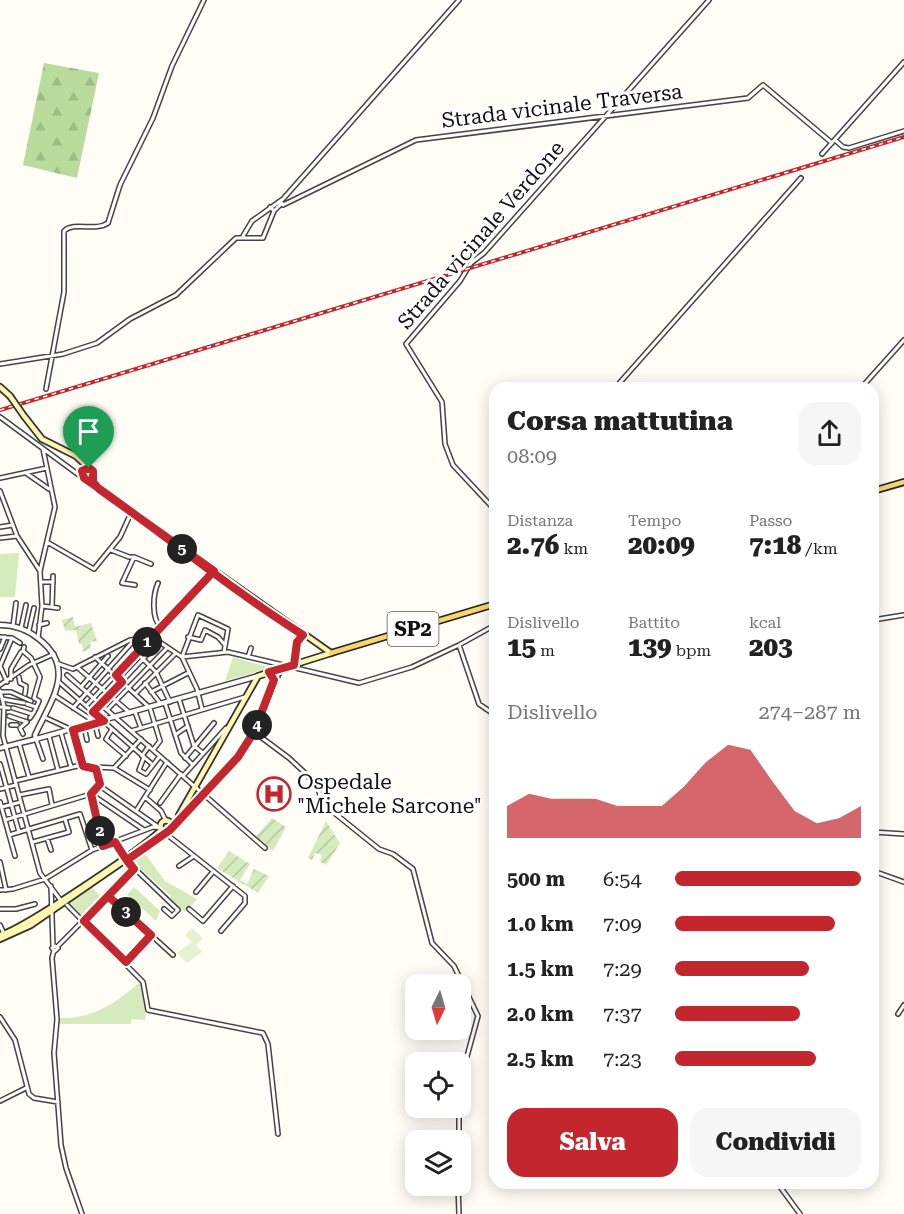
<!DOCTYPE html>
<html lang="it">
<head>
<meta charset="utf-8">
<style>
  :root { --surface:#fff; --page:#f6f6f6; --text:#222; --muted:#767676; --accent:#c4262e }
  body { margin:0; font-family:"Roboto Serif",serif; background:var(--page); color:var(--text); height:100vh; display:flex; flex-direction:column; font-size:22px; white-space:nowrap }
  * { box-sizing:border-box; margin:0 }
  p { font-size:20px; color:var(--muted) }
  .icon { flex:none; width:33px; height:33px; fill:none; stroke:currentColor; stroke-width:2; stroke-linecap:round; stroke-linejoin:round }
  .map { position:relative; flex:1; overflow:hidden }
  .drawer { position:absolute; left:489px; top:382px; width:390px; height:807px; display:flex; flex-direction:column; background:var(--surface); border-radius:18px; box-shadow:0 3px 15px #0003 }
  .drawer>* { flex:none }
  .needle { width:39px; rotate:185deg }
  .controls { position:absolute; left:405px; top:974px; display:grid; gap:12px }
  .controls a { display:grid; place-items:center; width:66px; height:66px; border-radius:12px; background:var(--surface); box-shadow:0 3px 15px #0003; font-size:30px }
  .pin { position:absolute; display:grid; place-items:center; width:51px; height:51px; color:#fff; margin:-62px -26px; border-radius:50% 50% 50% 0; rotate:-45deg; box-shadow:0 0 6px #0007 }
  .pin .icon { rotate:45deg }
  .km { position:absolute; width:30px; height:30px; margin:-15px; border-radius:50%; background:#222; color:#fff; font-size:16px; line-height:30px; text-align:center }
  .round { display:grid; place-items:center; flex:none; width:63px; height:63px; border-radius:18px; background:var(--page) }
  .overview { display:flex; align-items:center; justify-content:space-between; height:102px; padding:0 18px }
  h1 { font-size:27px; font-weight:800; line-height:45px }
  .figures { display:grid; grid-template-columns:repeat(3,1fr); gap:9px; height:102px; padding:6px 18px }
  .figures div { display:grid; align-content:center }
  .figures b { font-size:26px; font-weight:800 }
  .figures small { font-size:16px; font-weight:400 }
  .figures p { font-size:16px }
  .chart { height:168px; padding:12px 18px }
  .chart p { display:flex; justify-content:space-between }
  .chart svg { width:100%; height:108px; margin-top:6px; fill:var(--accent); opacity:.7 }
  .action { display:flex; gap:12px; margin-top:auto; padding:12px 18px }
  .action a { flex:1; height:69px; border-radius:18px; background:var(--accent); color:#fff; font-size:24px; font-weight:800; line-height:69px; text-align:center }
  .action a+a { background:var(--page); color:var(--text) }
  ul { padding:0 18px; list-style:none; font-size:20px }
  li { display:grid; grid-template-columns:96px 72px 1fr; align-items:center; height:45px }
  li i { height:15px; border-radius:8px; background:var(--accent) }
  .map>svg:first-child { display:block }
  .grass { fill:#d5ebbd }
  .forest { fill:url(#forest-firs) }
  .garden { fill:url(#garden-furrows) }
  .pitch { fill:#e6f2cf }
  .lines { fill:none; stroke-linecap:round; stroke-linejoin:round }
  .minor-tunnel { stroke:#dbdad3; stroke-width:3; stroke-dasharray:3 1.5; stroke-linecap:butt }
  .minor-casing { stroke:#444; stroke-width:6 }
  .tertiary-casing { stroke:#444; stroke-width:7 }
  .secondary-casing { stroke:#333; stroke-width:8 }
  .primary-casing { stroke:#222; stroke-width:8 }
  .minor { stroke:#fff; stroke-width:3 }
  .tertiary { stroke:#fff; stroke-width:4 }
  .secondary { stroke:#fff6b0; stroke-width:4.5 }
  .primary { stroke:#f9d66b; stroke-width:4.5 }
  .rail-casing { stroke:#c4262e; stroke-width:4 }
  .rail { stroke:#fff; stroke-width:1.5; stroke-dasharray:4.5; stroke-linecap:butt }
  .secondary-bridge-casing { stroke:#333; stroke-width:8; stroke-linecap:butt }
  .secondary-bridge { stroke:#fff6b0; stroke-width:4.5 }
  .route-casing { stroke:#fff; stroke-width:12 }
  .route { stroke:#c4262e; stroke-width:8 }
  .labels { text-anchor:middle; stroke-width:6; stroke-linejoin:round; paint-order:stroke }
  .shield { fill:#fff; stroke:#585858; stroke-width:1.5 }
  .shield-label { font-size:20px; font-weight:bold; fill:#111 }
  .street-label { font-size:21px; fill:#111; stroke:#fff }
  .poi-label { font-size:21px; fill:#111; stroke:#fff; text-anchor:start }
</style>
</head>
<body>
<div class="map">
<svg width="904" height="1214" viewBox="0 0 904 1214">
  <defs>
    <pattern id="forest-firs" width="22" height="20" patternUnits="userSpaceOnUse" patternTransform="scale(1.5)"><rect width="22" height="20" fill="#b9dc9c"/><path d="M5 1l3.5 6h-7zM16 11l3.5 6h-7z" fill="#9ebc85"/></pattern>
    <pattern id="garden-furrows" width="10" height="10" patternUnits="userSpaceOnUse" patternTransform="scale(1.5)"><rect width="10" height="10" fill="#d5ebbd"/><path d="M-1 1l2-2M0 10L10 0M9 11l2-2" fill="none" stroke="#b6c8a1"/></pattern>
  </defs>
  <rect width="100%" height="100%" fill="#fffdf5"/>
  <path class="grass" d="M19,553L15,597H0V554Z
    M233,657L267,667L266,669L225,681Z
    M143,851L165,881L197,899L185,912L170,898L171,896L132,861Z
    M91,887L101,896L81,915L68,903Z
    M134,887L160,911L156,921L127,895Z
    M140,982L145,991L148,1010L146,1011L145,1020L132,1019L131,1024H58L60,1018C93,1019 116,1003 140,982Z"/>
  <path class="forest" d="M44,63L99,73L77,178L23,165Z"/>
  <path class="garden" d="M73,617L75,627L91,623L97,641L90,642L91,648L83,652L82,644H79L76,630L65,631L62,620Z
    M272,818L286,827L273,851L256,836Z
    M326,821L340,843L326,865L320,862L322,855L315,853L312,860L308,858Z
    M229,851L250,864L240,880L247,884L254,869L269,876L258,893L217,868Z"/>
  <path class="pitch" d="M192,928L203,938L196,945L202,952L187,963L177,953L192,942L185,935Z"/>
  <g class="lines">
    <path class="minor-tunnel" d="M6,724L9,725"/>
    <defs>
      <path id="minor" d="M835,140L843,147L849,148L904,131
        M822,154L904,62
        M283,205L416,140L748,98L763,85L832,143
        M270,207L274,211L282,203
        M243,236L252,221L283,199L459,0
        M0,364L63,354L97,343L130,319L176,295L236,238H263L274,211
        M615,388L801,178
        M861,388L904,340
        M46,389L64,292V231C74,221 95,232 108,223L120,185L153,118L172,66L204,0
        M0,417L83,478
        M26,473L49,489
        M0,478L47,468
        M0,491L17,536L40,571L42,606L38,638
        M495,510L453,465L445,444L442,402L406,344L460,281L471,263L484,253L709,0
        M0,527L13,525
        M0,538L17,536
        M47,542L94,569L120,537L131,513
        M111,550L129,557H134L122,583L135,585
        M134,557L151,564
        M40,571L55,507L43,449
        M41,582H53
        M158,583C153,594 151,619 161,627
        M42,606L58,608
        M52,607L53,576
        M873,620L904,615
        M39,625L47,623
        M13,626L16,603
        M21,628L26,605
        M29,630L34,608
        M0,637L12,638L20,643
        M188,637L201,640L205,630L218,637L225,645
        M459,645L479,704L495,715
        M24,647L23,651L31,658L40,677L34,698L39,701L35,710
        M0,649L5,637
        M137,653L156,672L170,702
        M95,657L150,708L160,741L153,750
        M182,657L198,615L228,629L224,652
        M182,657L197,689L202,709
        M248,657L251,648
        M59,664L73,669L130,640L152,637L182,657L228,652L359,683L412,667L459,645L495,625
        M294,664L297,642L303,635
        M0,666L12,638
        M0,666L7,682
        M77,667L130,713
        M67,675L265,848
        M19,677L20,683L26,686L25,694
        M11,679V669L21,652
        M59,682L153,765
        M145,683L160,703
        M0,685L29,665L54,654
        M81,687L108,656
        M0,691L4,706L3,736L40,873L62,902
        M2,692H11L31,701
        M151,692L188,673
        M135,694L176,653
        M54,695L95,722
        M2,699L24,703
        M179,699L194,746L203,753
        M165,703L181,753L193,765
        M27,704L36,707
        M86,706L214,571
        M0,707L9,708
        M13,708L32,714
        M73,708L136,638
        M107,710L167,648
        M93,712L159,642
        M135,712L141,728
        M9,716L27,722
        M44,717L70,729
        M30,718L34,712
        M95,724L98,736
        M11,725H17
        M84,727L87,740
        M112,729L106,739L126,756
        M73,730L83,766
        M131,731L245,697
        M254,732L289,758L304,772L318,788L322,803L379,849L393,854L413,869L432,943L454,966L478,1016L460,1082
        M61,733L71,767
        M23,734L20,728L27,722
        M175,735L188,726
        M49,736L58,770
        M36,739L43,759
        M19,743L29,777
        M142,756L149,746
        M144,757L139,770L146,774L160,756
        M185,758L214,723
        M0,764L19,832
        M114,768L150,790
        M114,768L141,739
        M96,769L100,786
        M183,776L226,728
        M15,781L77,766L114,768
        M100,786L157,826
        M0,789L16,785
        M91,794L144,830
        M19,795L49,789L52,805
        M91,795L103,846
        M145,797L161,811L166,821
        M0,802L15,856
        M160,803L181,774
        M2,807L21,802
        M136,811L167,762
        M5,820L91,794L100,786
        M169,831L170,837L245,896V903L221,931
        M873,832L904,834
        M9,835L80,814L92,850
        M47,838L51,850
        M33,842L69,832L65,819
        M115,842L130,864L178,910L172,916L164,909
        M0,862L6,890
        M179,866L194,856
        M873,871L904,882
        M51,886L53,946
        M0,890L13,889L45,879L92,850L153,827L161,828
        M196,892L212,873
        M108,896L173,955
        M67,905L143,982L148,1010L263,1033L268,1044L278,1134
        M0,909H16L35,904
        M189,909L203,921L233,886
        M0,925L4,934
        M55,946L58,948L55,951L52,948Z
        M57,947L134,869
        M54,950L52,958L57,1019L54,1053L61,1145L66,1168L82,1214
        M126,962L151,935
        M898,1014L904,1005
        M0,1017L15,1040L29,1094L34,1098L58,1102
        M0,1101L26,1088
        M459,1140V1107
        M778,1184L800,1214
        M458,1185L459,1214"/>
      <path id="tertiary" d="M0,625C15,625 28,630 39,639C77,669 51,700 35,735L36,739L0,748
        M36,739L258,676"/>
      <path id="secondary" d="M0,387L10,396
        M24,416L42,439L76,456L89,468
        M82 474a6 6 0 1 1 12 0a6 6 0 1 1-12 0Z
        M86,480L331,653
        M179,815L258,676L331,653
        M160.5 826a5.5 5.5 0 1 1 11 0a5.5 5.5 0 1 1-11 0Z
        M171,828L205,795L247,743L280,669
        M0,935C22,930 145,847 162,829
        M0,939L31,925L166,832"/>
      <path id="primary" d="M873,491L904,482
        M331,653L495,604"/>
    </defs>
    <use href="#minor" class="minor-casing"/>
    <use href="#tertiary" class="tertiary-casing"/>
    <use href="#secondary" class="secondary-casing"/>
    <use href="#primary" class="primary-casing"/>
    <use href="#minor" class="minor"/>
    <use href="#tertiary" class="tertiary"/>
    <use href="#secondary" class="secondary"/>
    <use href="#primary" class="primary"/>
    <defs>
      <path id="rail" d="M0,410L904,137"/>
    </defs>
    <use href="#rail" class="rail-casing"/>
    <use href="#rail" class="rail"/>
    <defs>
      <path id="secondary-bridge" d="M10,396L24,416"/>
    </defs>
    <use href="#secondary-bridge" class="secondary-bridge-casing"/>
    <use href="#secondary-bridge" class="secondary-bridge"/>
  </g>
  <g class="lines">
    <defs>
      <path id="route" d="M89,468L93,471V482L99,489L214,571L116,675L122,682L93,712L104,721L73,730L83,766L96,769L100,784L91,794L103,846L115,842C121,851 126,861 134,869L84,921L126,962L151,935L108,896L134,869L127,860L170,830L238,757L254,732L274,680L269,672L294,665L297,642L303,635C227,587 158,529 84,478L82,471L89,468"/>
    </defs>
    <use href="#route" class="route-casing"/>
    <use href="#route" class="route"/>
  </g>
  <defs>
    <symbol id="hospital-ring" viewBox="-11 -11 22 22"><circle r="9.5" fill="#fff" stroke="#c4262e" stroke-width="1.5"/><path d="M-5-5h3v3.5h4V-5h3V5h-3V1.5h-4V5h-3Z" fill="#c4262e"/></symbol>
  </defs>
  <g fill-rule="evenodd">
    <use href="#hospital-ring" x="255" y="775" width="38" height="38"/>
  </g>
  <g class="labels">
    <rect class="shield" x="387.5" y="612" width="51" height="34" rx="4.5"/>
    <g class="shield-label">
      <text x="413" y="636">SP2</text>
    </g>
    <g class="street-label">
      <text transform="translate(562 106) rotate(-7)" y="7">Strada vicinale Traversa</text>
      <text transform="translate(481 235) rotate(-49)" y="7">Strada vicinale Verdone</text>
    </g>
    <g class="poi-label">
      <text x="297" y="789">Ospedale<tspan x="297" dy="24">"Michele Sarcone"</tspan></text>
    </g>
  </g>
</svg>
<div class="controls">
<a><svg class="needle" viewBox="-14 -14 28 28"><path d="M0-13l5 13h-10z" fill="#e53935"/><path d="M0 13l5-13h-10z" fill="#767676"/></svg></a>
<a><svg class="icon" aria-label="locate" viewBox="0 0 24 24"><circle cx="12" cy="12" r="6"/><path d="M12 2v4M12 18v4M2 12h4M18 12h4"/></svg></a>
<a><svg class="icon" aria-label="layers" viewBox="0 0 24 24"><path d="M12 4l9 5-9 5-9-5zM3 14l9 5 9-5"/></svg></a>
</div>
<div class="pin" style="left:89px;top:468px;background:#1e9e55"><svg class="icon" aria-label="arrive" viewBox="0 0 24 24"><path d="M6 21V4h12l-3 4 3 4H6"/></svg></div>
<b class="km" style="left:147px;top:642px">1</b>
<b class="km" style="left:100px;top:831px">2</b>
<b class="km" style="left:126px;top:912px">3</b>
<b class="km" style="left:257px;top:725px">4</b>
<b class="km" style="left:182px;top:549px">5</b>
<section class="drawer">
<div class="overview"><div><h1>Corsa mattutina</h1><p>08:09</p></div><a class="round"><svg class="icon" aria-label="share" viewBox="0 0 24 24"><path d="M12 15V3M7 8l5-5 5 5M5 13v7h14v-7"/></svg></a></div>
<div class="figures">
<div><p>Distanza</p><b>2.76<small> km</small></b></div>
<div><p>Tempo</p><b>20:09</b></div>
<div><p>Passo</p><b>7:18<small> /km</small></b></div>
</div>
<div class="figures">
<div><p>Dislivello</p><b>15<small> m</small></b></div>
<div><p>Battito</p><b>139<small> bpm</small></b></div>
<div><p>kcal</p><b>203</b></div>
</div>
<div class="chart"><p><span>Dislivello</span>274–287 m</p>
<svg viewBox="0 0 160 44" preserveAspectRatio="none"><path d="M0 44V31L10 26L20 28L30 28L40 28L50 31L60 31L70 31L80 23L90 13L100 6L110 8L120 21L130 33L140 38L150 36L160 31V44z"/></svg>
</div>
<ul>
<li><b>500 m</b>6:54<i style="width:100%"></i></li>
<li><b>1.0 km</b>7:09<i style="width:86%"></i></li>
<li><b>1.5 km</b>7:29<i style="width:72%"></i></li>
<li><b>2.0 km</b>7:37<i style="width:67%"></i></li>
<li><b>2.5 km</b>7:23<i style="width:76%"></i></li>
</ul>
<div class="action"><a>Salva</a><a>Condividi</a></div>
</section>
</div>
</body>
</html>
